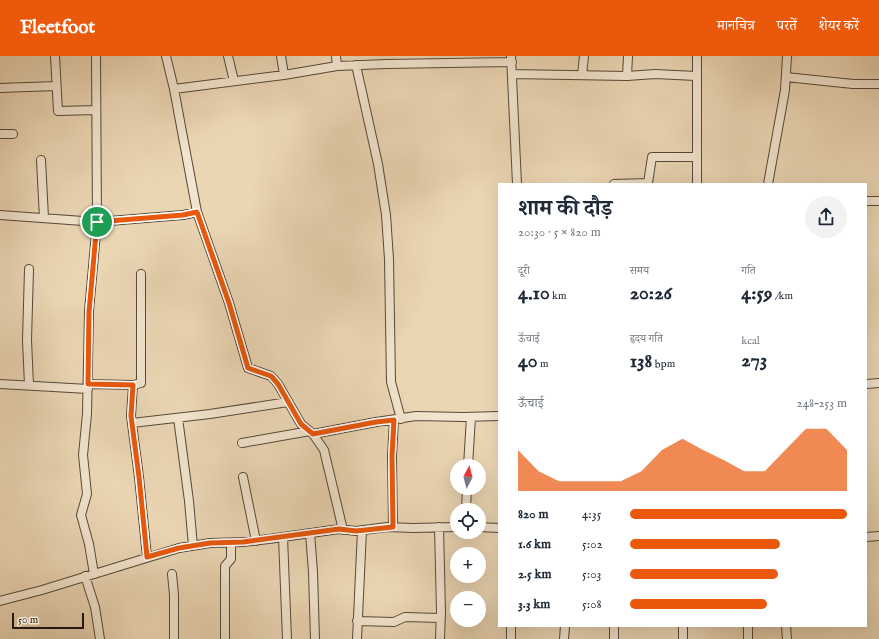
<!DOCTYPE html>
<html lang="hi">
<head>
<meta charset="utf-8">
<style>
  :root { --surface:#fff; --page:#f2f2f3; --text:#1f2937; --muted:#747a83; --accent:#ea580c }
  body { margin:0; font-family:"IM FELL English","Noto Serif Devanagari",serif; background:var(--page); color:var(--text); height:100vh; display:flex; flex-direction:column; font-size:15px; white-space:nowrap }
  * { box-sizing:border-box; margin:0 }
  p { font-size:13px; color:var(--muted) }
  .icon { flex:none; width:22px; height:22px; fill:none; stroke:currentColor; stroke-width:2; stroke-linecap:round; stroke-linejoin:round }
  .map { position:relative; flex:1; overflow:hidden }
  .drawer { position:absolute; left:498px; top:127px; width:369px; height:444px; display:flex; flex-direction:column; background:var(--surface); border-radius:0px; box-shadow:0 4px 16px #0002 }
  .drawer>* { flex:none }
  .needle { width:26px; rotate:7deg }
  .fabs { position:absolute; left:450px; top:403px; display:grid; gap:8px }
  .fabs a { display:grid; place-items:center; width:36px; height:36px; border-radius:50%; background:var(--surface); box-shadow:0 4px 16px #0002; font-size:20px }
  .scale { position:absolute; left:12px; bottom:10px; width:72px; box-sizing:border-box; padding-left:4px; border:2px solid #261a10; border-top:0; font-size:11px; line-height:14px; white-space:nowrap; color:#261a10; -webkit-text-stroke:3px #f2e4ce; paint-order:stroke }
  .pin { position:absolute; display:grid; place-items:center; width:34px; height:34px; color:#fff; margin:-17px; border:2px solid #fff; border-radius:50%; box-shadow:0 1px 4px #0007 }
  .round { display:grid; place-items:center; flex:none; width:42px; height:42px; border-radius:21px; background:var(--page) }
  .head { display:flex; align-items:center; justify-content:space-between; height:68px; padding:0 20px }
  h1 { font-size:22px; font-weight:700; line-height:30px }
  .metrics { display:grid; grid-template-columns:repeat(3,1fr); gap:6px; height:68px; padding:4px 20px }
  .metrics div { display:grid; align-content:center }
  .metrics b { font-size:20px; font-weight:700 }
  .metrics small { font-size:11px; font-weight:400 }
  .metrics p { font-size:11px }
  .chart { height:112px; padding:8px 20px }
  .chart p { display:flex; justify-content:space-between }
  .chart svg { width:100%; height:72px; margin-top:4px; fill:var(--accent); opacity:.7 }
  ul { padding:0 20px; list-style:none; font-size:13px }
  li { display:grid; grid-template-columns:64px 48px 1fr; align-items:center; height:30px }
  li i { height:10px; border-radius:5px; background:var(--accent) }
  header { display:flex; align-items:center; gap:24px; box-sizing:border-box; height:56px; padding:0 20px; background:var(--accent); color:#fff }
  header strong { font-size:19px }
  nav { display:flex; gap:22px; margin-inline-start:auto; font-size:14px }
  .map>svg:first-child { display:block }
  .lines { fill:none; stroke-linecap:round; stroke-linejoin:round }
  .street-casing { stroke:#574939; stroke-width:10 }
  .street { stroke:#f2e4ce; stroke-width:8 }
  .route-casing { stroke:#fff; stroke-width:8 }
  .route { stroke:#ea580c; stroke-width:5 }
</style>
</head>
<body>
<header>
<strong>Fleetfoot</strong>
<nav><a>मानचित्र</a><a>परतें</a><a>शेयर करें</a></nav>
</header>
<div class="map">
<svg width="879" height="583" viewBox="0 0 879 583">
  <rect width="100%" height="100%" fill="#ebd6b4"/>
  <filter id="stains"><feTurbulence type="fractalNoise" baseFrequency=".005" numOctaves="4"/><feColorMatrix values="0 0 0 0 .2 0 0 0 0 .09 0 0 0 0 .02 0 0 0 .5 -.17"/></filter>
  <radialGradient id="worn" r=".72"><stop offset=".6" stop-color="#630" stop-opacity="0"/><stop offset="1" stop-color="#630" stop-opacity=".3"/></radialGradient>
  <g class="lines">
    <defs>
      <path id="street" d="M55,0L58,55L96,54
        M166,0L174,33L197,156L229,247L248,312L271,320L278,328L301,368L313,378L324,394L343,474
        M228,0L234,25
        M281,0L284,19
        M336,0L337,10
        M511,0L517,128
        M356,9L378,108L386,159L389,203L391,326L401,363
        M512,18L627,20L655,18L696,20
        M582,19L584,0
        M627,20L628,0
        M786,21L853,28H879
        M0,32L56,30
        M174,33L284,19L337,10L386,8L512,6
        M0,78H13
        M41,104L44,162
        M614,128L648,127L652,101H696
        M697,128V0
        M768,128L785,34L787,0
        M866,145H879
        M0,159L97,166L183,159L197,156
        M0,328L88,333
        M88,328L133,329L131,360L139,421L147,501
        M866,328L879,327
        M29,329L27,284L29,213
        M133,329L141,327V218
        M178,362L189,445L193,490
        M132,367L210,358L288,346
        M313,378L376,366L416,360L463,361L499,360
        M242,387L310,375
        M468,410L471,361
        M243,421L256,485
        M466,454L467,432
        M393,471L392,400L394,364
        M439,471L441,556L440,583
        M479,471L499,472
        M310,477L313,516L315,583
        M283,481L287,583
        M866,481L879,480
        M94,518L89,488L81,459L87,438L83,399L87,358L89,255L97,166L96,0
        M172,518L174,539V583
        M85,520L95,551L100,583
        M0,545L42,534L179,492L210,487L243,486L269,483L339,473L356,475L387,471L413,472L457,471
        M357,565L394,566L405,561L440,562
        M614,570V583
        M683,570V583
        M786,570L787,583
        M225,583V510L231,503V487
        M357,583L362,474
        M511,583V570
        M564,583L565,570
        M748,583V570"/>
    </defs>
    <use href="#street" class="street-casing"/>
    <use href="#street" class="street"/>
  </g>
  <g class="lines">
    <defs>
      <path id="route" d="M197,156L229,247L248,312L271,320L278,328L301,368L313,378L376,366L394,364L392,400L393,471L356,475L339,473L243,486L210,487L179,492L147,501L139,421L131,360L133,329L88,328L89,256L97,166L183,159Z"/>
    </defs>
    <use href="#route" class="route-casing"/>
    <use href="#route" class="route"/>
  </g>
  <rect width="100%" height="100%" filter="url(#stains)"/>
  <rect width="100%" height="100%" fill="url(#worn)"/>
</svg>
<div class="fabs">
<a><svg class="needle" viewBox="-14 -14 28 28"><path d="M0-13l5 13h-10z" fill="#e53935"/><path d="M0 13l5-13h-10z" fill="#747a83"/></svg></a>
<a><svg class="icon" aria-label="locate" viewBox="0 0 24 24"><circle cx="12" cy="12" r="6"/><path d="M12 2v4M12 18v4M2 12h4M18 12h4"/></svg></a>
<a>+</a>
<a>−</a>
</div>
<div class="scale">50 m</div>
<div class="pin" style="left:97px;top:166px;background:#1e9e55"><svg class="icon" aria-label="arrive" viewBox="0 0 24 24"><path d="M6 21V4h12l-3 4 3 4H6"/></svg></div>
<section class="drawer">
<div class="head"><div><h1>शाम की दौड़</h1><p>20:30 · 5 × 820 m</p></div><a class="round"><svg class="icon" aria-label="share" viewBox="0 0 24 24"><path d="M12 15V3M7 8l5-5 5 5M5 13v7h14v-7"/></svg></a></div>
<div class="metrics">
<div><p>दूरी</p><b>4.10<small> km</small></b></div>
<div><p>समय</p><b>20:26</b></div>
<div><p>गति</p><b>4:59<small> /km</small></b></div>
</div>
<div class="metrics">
<div><p>ऊँचाई</p><b>40<small> m</small></b></div>
<div><p>हृदय गति</p><b>138<small> bpm</small></b></div>
<div><p>kcal</p><b>273</b></div>
</div>
<div class="chart"><p><span>ऊँचाई</span>248–253 m</p>
<svg viewBox="0 0 160 44" preserveAspectRatio="none"><path d="M0 44V19L10 32L20 38L30 38L40 38L50 38L60 32L70 19L80 12L90 19L100 25L110 32L120 32L130 19L140 6L150 6L160 19V44z"/></svg>
</div>
<ul>
<li><b>820 m</b>4:35<i style="width:100%"></i></li>
<li><b>1.6 km</b>5:02<i style="width:69%"></i></li>
<li><b>2.5 km</b>5:03<i style="width:68%"></i></li>
<li><b>3.3 km</b>5:08<i style="width:63%"></i></li>
</ul>
</section>
</div>
</body>
</html>
